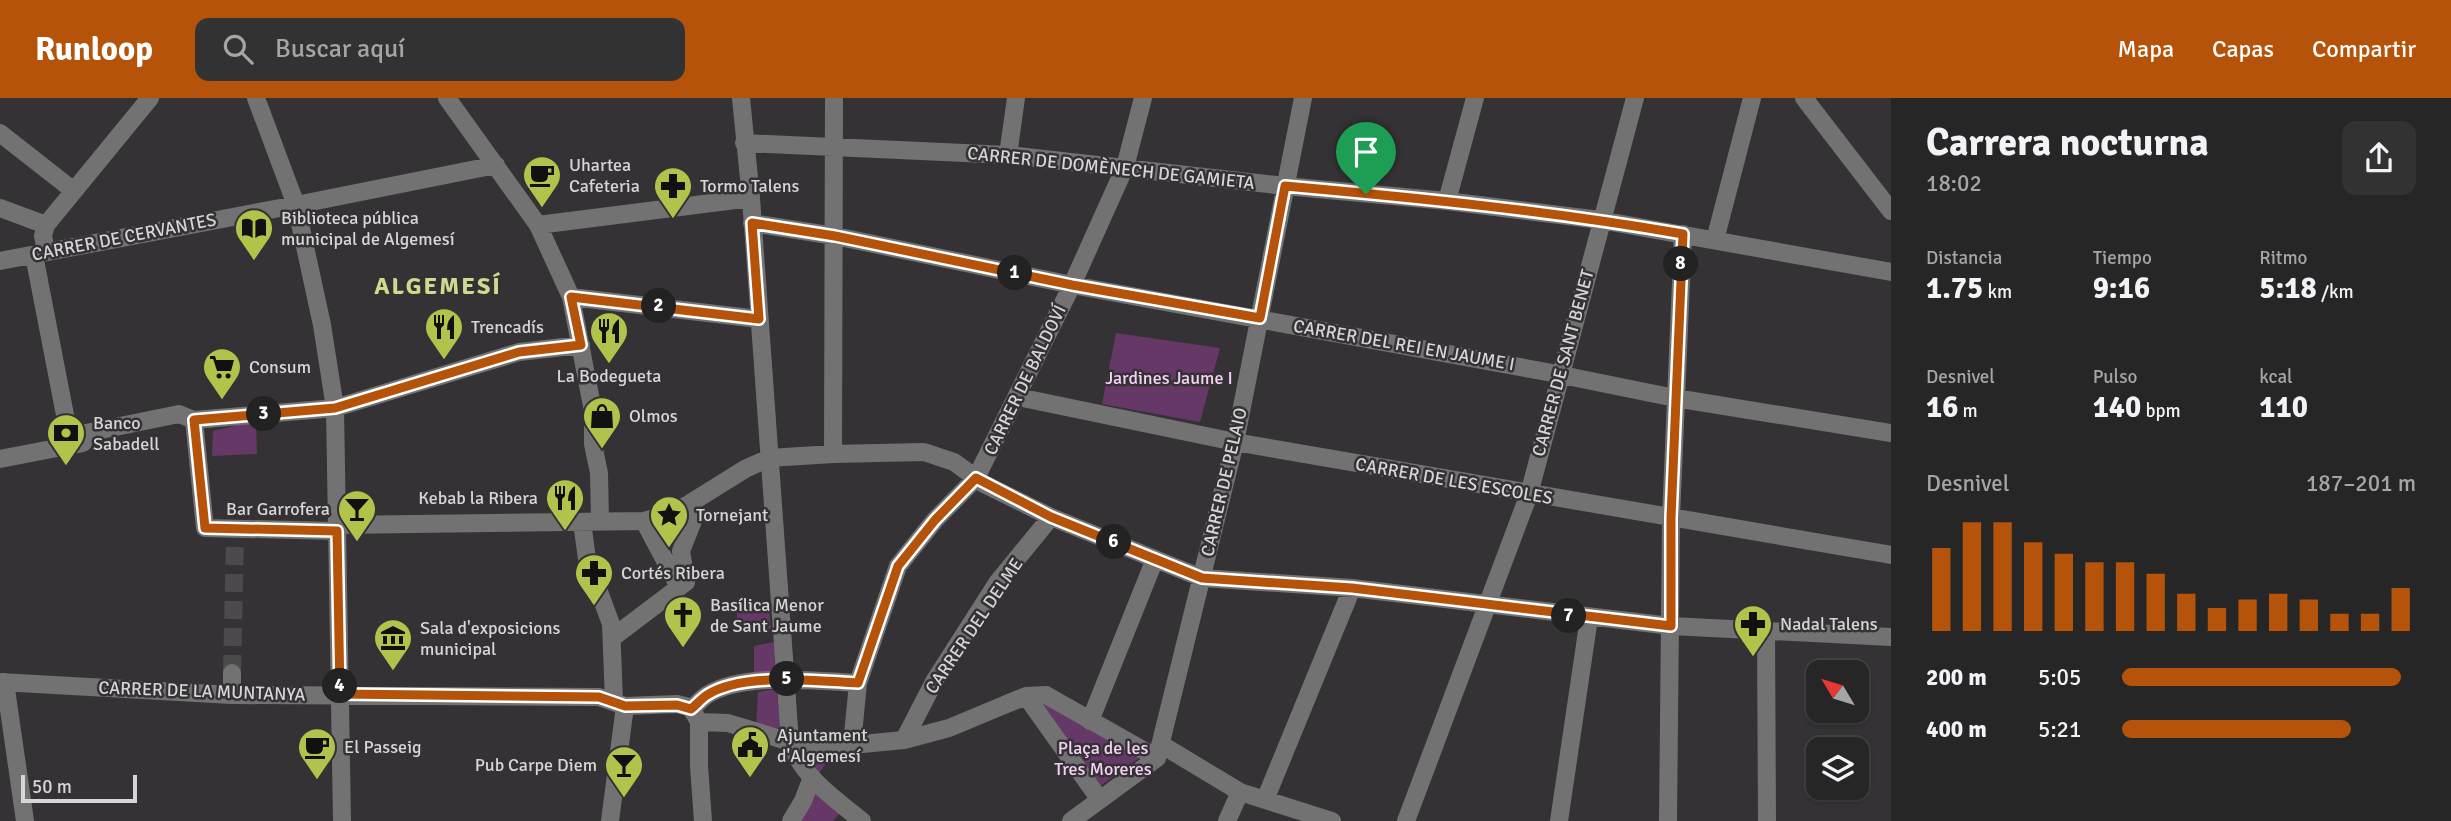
<!DOCTYPE html>
<html lang="es">
<head>
<meta charset="utf-8">
<style>
  :root { --surface:#272627; --page:#333233; --text:#f1f3f6; --muted:#a4a5a7; --line:#434344; --accent:#b45309 }
  body { margin:0; font-family:Signika,sans-serif; background:var(--page); color:var(--text); height:100vh; display:flex; flex-direction:column; font-size:26px; white-space:nowrap }
  * { box-sizing:border-box; margin:0 }
  p { font-size:23px; color:var(--muted) }
  .icon { flex:none; width:38px; height:38px; fill:none; stroke:currentColor; stroke-width:2; stroke-linecap:round; stroke-linejoin:round }
  .map { position:relative; flex:1; overflow:hidden }
  .details { display:flex; flex-direction:column; background:var(--surface); width:560px }
  .details>* { flex:none }
  .needle { width:46px; rotate:308deg }
  .tools { position:absolute; left:1806px; top:562px; display:grid; gap:14px }
  .tools a { display:grid; place-items:center; width:63px; height:63px; border-radius:14px; background:var(--surface); box-shadow:0 2px 5px #0004,0 0 0 2px var(--line); font-size:35px }
  .scale { position:absolute; left:21px; bottom:18px; width:116px; box-sizing:border-box; padding-left:7px; border:4px solid #d7d5d7; border-top:0; font-size:19px; line-height:24px; white-space:nowrap; color:#d7d5d7; -webkit-text-stroke:5px #343234; paint-order:stroke }
  .pin { position:absolute; display:grid; place-items:center; width:60px; height:60px; color:#fff; margin:-72px -30px; border-radius:50% 50% 50% 0; rotate:-45deg; box-shadow:0 0 7px #0007 }
  .pin .icon { rotate:45deg }
  .km { position:absolute; width:35px; height:35px; margin:-18px; border-radius:50%; background:#222; color:#fff; font-size:19px; line-height:35px; text-align:center }
  .round { display:grid; place-items:center; flex:none; width:74px; height:74px; border-radius:14px; background:var(--page) }
  .head { display:flex; align-items:center; justify-content:space-between; height:119px; padding:0 35px }
  h1 { font-size:38px; font-weight:800; line-height:52px }
  .figures { display:grid; grid-template-columns:repeat(3,1fr); gap:10px; height:119px; padding:7px 35px }
  .figures div { display:grid; align-content:center }
  .figures b { font-size:30px; font-weight:800 }
  .figures small { font-size:19px; font-weight:400 }
  .figures p { font-size:19px }
  .chart { height:196px; padding:14px 35px }
  .chart p { display:flex; justify-content:space-between }
  .chart svg { width:100%; height:126px; margin-top:7px; stroke:var(--accent); stroke-width:6 }
  ul { padding:0 35px; list-style:none; font-size:23px }
  li { display:grid; grid-template-columns:112px 84px 1fr; align-items:center; height:52px }
  li i { height:18px; border-radius:9px; background:var(--accent) }
  header { display:flex; align-items:center; gap:42px; box-sizing:border-box; height:98px; padding:0 35px; background:var(--accent); color:#fff }
  header strong { font-size:33px }
  nav { display:flex; gap:38px; margin-inline-start:auto; font-size:24px }
  .search { width:490px; height:63px; background:var(--page); display:flex; align-items:center; gap:18px; box-sizing:border-box; padding:0 24px; border-radius:14px; color:var(--muted); font-size:26px }
  main { display:flex; flex:1; min-height:0 }
  .map>svg:first-child { display:block }
  .green { fill:#653867 }
  .lines { fill:none; stroke-linecap:round; stroke-linejoin:round }
  .minor-tunnel { stroke:#4c4a4c; stroke-width:18; stroke-dasharray:18 9; stroke-linecap:butt }
  .minor { stroke:#737273; stroke-width:18 }
  .route-casing { stroke:#fff; stroke-width:14 }
  .route { stroke:#b45309; stroke-width:9 }
  .labels { text-anchor:middle; stroke-width:5; stroke-linejoin:round; paint-order:stroke }
  .poi-label { font-size:18px; fill:#d7d5d7; stroke:#343234; text-anchor:start }
  .street-label { font-size:18px; fill:#d7d5d7; stroke:#343234 }
  .park-label { font-size:18px; fill:#f5d1f5; stroke:#343234 }
  .district-label { font-size:24px; font-weight:bold; letter-spacing:2px; fill:#ceda8d; stroke:#343234 }
</style>
</head>
<body>
<header>
<strong>Runloop</strong>
<div class="search"><svg class="icon" aria-label="search" viewBox="0 0 24 24"><circle cx="10" cy="10" r="6"/><path d="M15 15l6 6"/></svg>Buscar aquí</div>
<nav><a>Mapa</a><a>Capas</a><a>Compartir</a></nav>
</header>
<main>
<div class="map">
<svg width="1891" height="723" viewBox="0 0 1891 723">
  <rect width="100%" height="100%" fill="#343234"/>
  <path class="green" d="M1116,235L1220,250L1200,324L1102,306Z
    M256,323L257,356L212,358L213,333Z
    M684,417L685,432L667,441L660,437L659,427Z
    M737,503H768L771,531L737,528Z
    M774,544L779,576L754,577V548Z
    M776,591L781,628L775,633L756,630L758,594Z
    M1045,602L1142,658L1099,689L1034,604Z
    M801,650L835,651L817,679Z
    M813,693L841,714L833,723H797Z"/>
  <g class="lines">
    <path class="minor-tunnel" d="M232,575L235,438"/>
    <path class="minor" d="M256,0L296,107L322,227L335,310L342,723
      M447,0L538,127L571,199L593,313V346L599,375L600,423
      M741,0L751,100L790,644C803,680 834,700 862,723
      M1804,0L1891,113
      M0,35L74,93
      M744,45L1008,57L1285,88L1447,103L1600,122L1891,174
      M1008,57L1016,0
      M1447,103L1475,0
      M0,110L46,127
      M752,125L835,138L1072,187L1547,274L1675,300L1891,335
      M538,127L751,100
      M1715,142L1752,0
      M46,153L43,138L46,127L150,0
      M34,157L71,348
      M0,163L296,107L496,67
      M571,199L759,221
      M1018,299L1235,344L1891,457
      M194,322L205,430L337,433
      M74,332L81,336L179,316L194,322L335,310L519,254L581,247
      M833,356L834,0
      M0,361L83,345
      M644,423L679,489
      M582,424L587,461L611,526L614,603
      M337,427L644,423L669,416L689,406L745,371L769,360L833,356L924,354L954,364L984,386L1051,419L1202,480L1352,490L1671,528L1891,539
      M1766,531L1767,723
      M612,540L686,484L681,453L695,418L689,406
      M0,584L232,597L599,599L625,608L677,606L689,609L694,615L699,624V668L703,723
      M5,584L25,723
      M232,597V575
      M1026,598L1100,702
      M691,611C696,607 702,600 707,597C743,574 817,583 858,585
      M1090,623L1155,461
      M699,624L728,625L790,644L852,647L904,642L949,630L1026,598L1046,597L1157,660
      M904,642L935,582L997,485L1051,419
      M852,647L858,585L898,468L935,422L976,380L1072,187L1125,69L1143,0
      M1162,647L1240,694L1332,723
      M1157,660L1235,344L1303,0
      M1265,702L1352,490
      M610,723L625,608
      M791,723L803,703L811,682
      M1071,723L1157,660
      M1227,723L1240,694
      M1406,723L1529,396L1635,0
      M1559,723L1589,520
      M1668,723L1671,420L1683,136"/>
  </g>
  <g class="lines">
    <defs>
      <path id="route" d="M1285,88C1419,100 1551,113 1683,136L1671,420V528L1352,490L1202,480L1051,419L976,380L935,422L898,468L858,585C817,583 743,574 707,597C702,600 696,607 691,611L677,607L625,608L599,599L340,596L337,433L205,430L194,322L335,310L519,254L581,247L571,199L759,221L752,125L835,138L1072,187L1260,220Z"/>
    </defs>
    <use href="#route" class="route-casing"/>
    <use href="#route" class="route"/>
  </g>
  <defs>
    <symbol id="cafe-pin" viewBox="-11 -11 22 30"><path d="M0 17L-7.5 6A9.5 9.5 0 1 1 7.5 6Z" fill="#b3c24b" stroke="#343234"/><path d="M-5.5-4.5H6V0H3Q3 3.5 0 3.5H-2.5Q-5.5 3.5-5.5 0ZM3-3.2v2h1.7v-2ZM-6 4.5H4V6H-6Z" fill="#111"/></symbol>
    <symbol id="pharmacy-pin" viewBox="-11 -11 22 30"><path d="M0 17L-7.5 6A9.5 9.5 0 1 1 7.5 6Z" fill="#b3c24b" stroke="#343234"/><path d="M-2-6h4v4h4v4h-4v4h-4v-4h-4v-4h4Z" fill="#111"/></symbol>
    <symbol id="library-pin" viewBox="-11 -11 22 30"><path d="M0 17L-7.5 6A9.5 9.5 0 1 1 7.5 6Z" fill="#b3c24b" stroke="#343234"/><path d="M-6-4Q-3-5.5-.7-3.5V5Q-3 3-6 4ZM6-4Q3-5.5 .7-3.5V5Q3 3 6 4Z" fill="#111"/></symbol>
    <symbol id="restaurant-pin" viewBox="-11 -11 22 30"><path d="M0 17L-7.5 6A9.5 9.5 0 1 1 7.5 6Z" fill="#b3c24b" stroke="#343234"/><path d="M-5-6h1v4h1v-4h1v4h1v-4h1v5L-1.5 .5V6h-2V.5L-5-1ZM5-6V6H3V1.5H1.5Q1.5-4 5-6Z" fill="#111"/></symbol>
    <symbol id="supermarket-pin" viewBox="-11 -11 22 30"><path d="M0 17L-7.5 6A9.5 9.5 0 1 1 7.5 6Z" fill="#b3c24b" stroke="#343234"/><path d="M-6-5.5h2.5l.6 2H6L4.5 2H-2.5L-4.4-4H-6ZM-1.5 3.2a1.3 1.3 0 1 0 .1 0ZM3 3.2a1.3 1.3 0 1 0 .1 0Z" fill="#111"/></symbol>
    <symbol id="shop-pin" viewBox="-11 -11 22 30"><path d="M0 17L-7.5 6A9.5 9.5 0 1 1 7.5 6Z" fill="#b3c24b" stroke="#343234"/><path d="M-5-2.5h2.3a2.7 3.5 0 0 1 5.4 0H5L5.5 6h-11ZM-1.5-2.5h3a1.5 2.3 0 0 0-3 0Z" fill="#111"/></symbol>
    <symbol id="bank-pin" viewBox="-11 -11 22 30"><path d="M0 17L-7.5 6A9.5 9.5 0 1 1 7.5 6Z" fill="#b3c24b" stroke="#343234"/><path d="M-6-4H6V4H-6ZM0-2.3a2.3 2.3 0 1 0 0 4.6a2.3 2.3 0 1 0 0-4.6Z" fill="#111"/></symbol>
    <symbol id="bar-pin" viewBox="-11 -11 22 30"><path d="M0 17L-7.5 6A9.5 9.5 0 1 1 7.5 6Z" fill="#b3c24b" stroke="#343234"/><path d="M-6-5H6L.8 .8V4.5H3.5V6h-7V4.5H-.8V.8Z" fill="#111"/></symbol>
    <symbol id="sight-pin" viewBox="-11 -11 22 30"><path d="M0 17L-7.5 6A9.5 9.5 0 1 1 7.5 6Z" fill="#b3c24b" stroke="#343234"/><path d="M0-6L1.8-2.2L6-1.7L2.9 1.2L3.7 5.4L0 3.3L-3.7 5.4L-2.9 1.2L-6-1.7L-1.8-2.2Z" fill="#111"/></symbol>
    <symbol id="church-pin" viewBox="-11 -11 22 30"><path d="M0 17L-7.5 6A9.5 9.5 0 1 1 7.5 6Z" fill="#b3c24b" stroke="#343234"/><path d="M-1.2-6h2.4v3.5h3.3v2.4h-3.3V6h-2.4V-.1h-3.3v-2.4h3.3Z" fill="#111"/></symbol>
    <symbol id="museum-pin" viewBox="-11 -11 22 30"><path d="M0 17L-7.5 6A9.5 9.5 0 1 1 7.5 6Z" fill="#b3c24b" stroke="#343234"/><path d="M0-6L6-3V-2H-6V-3ZM-5-1h2V3h-2ZM-1-1h2V3h-2ZM3-1h2V3H3ZM-6 4H6V6H-6Z" fill="#111"/></symbol>
    <symbol id="civic-pin" viewBox="-11 -11 22 30"><path d="M0 17L-7.5 6A9.5 9.5 0 1 1 7.5 6Z" fill="#b3c24b" stroke="#343234"/><path d="M-.6-6.5H3V-4.5H.6V-3L4-1V1h2V6H-6V1h2V-1L-.6-3ZM-1.2 2.5V6h2.4V2.5Z" fill="#111"/></symbol>
  </defs>
  <g fill-rule="evenodd">
    <use href="#cafe-pin" x="520" y="55" width="44" height="60"/>
    <use href="#pharmacy-pin" x="651" y="66" width="44" height="60"/>
    <use href="#library-pin" x="232" y="108" width="44" height="60"/>
    <use href="#restaurant-pin" x="422" y="207" width="44" height="60"/>
    <use href="#restaurant-pin" x="587" y="211" width="44" height="60"/>
    <use href="#supermarket-pin" x="200" y="247" width="44" height="60"/>
    <use href="#shop-pin" x="580" y="296" width="44" height="60"/>
    <use href="#bank-pin" x="44" y="313" width="44" height="60"/>
    <use href="#restaurant-pin" x="543" y="378" width="44" height="60"/>
    <use href="#bar-pin" x="335" y="389" width="44" height="60"/>
    <use href="#sight-pin" x="647" y="395" width="44" height="60"/>
    <use href="#pharmacy-pin" x="572" y="453" width="44" height="60"/>
    <use href="#church-pin" x="661" y="495" width="44" height="60"/>
    <use href="#pharmacy-pin" x="1731" y="504" width="44" height="60"/>
    <use href="#museum-pin" x="371" y="518" width="44" height="60"/>
    <use href="#civic-pin" x="728" y="625" width="44" height="60"/>
    <use href="#cafe-pin" x="295" y="627" width="44" height="60"/>
    <use href="#bar-pin" x="602" y="645" width="44" height="60"/>
  </g>
  <g class="labels">
    <g class="poi-label">
      <text x="569" y="73">Uhartea<tspan x="569" dy="21">Cafeteria</tspan></text>
      <text x="700" y="94">Tormo Talens</text>
      <text x="281" y="126">Biblioteca pública<tspan x="281" dy="21">municipal de Algemesí</tspan></text>
      <text x="471" y="235">Trencadís</text>
      <text x="249" y="275">Consum</text>
      <text x="609" y="284" text-anchor="middle">La Bodegueta</text>
      <text x="629" y="324">Olmos</text>
      <text x="93" y="331">Banco<tspan x="93" dy="21">Sabadell</tspan></text>
      <text x="538" y="406" text-anchor="end">Kebab la Ribera</text>
      <text x="330" y="417" text-anchor="end">Bar Garrofera</text>
      <text x="696" y="423">Tornejant</text>
      <text x="621" y="481">Cortés Ribera</text>
      <text x="710" y="513">Basílica Menor<tspan x="710" dy="21">de Sant Jaume</tspan></text>
      <text x="1780" y="532">Nadal Talens</text>
      <text x="420" y="536">Sala d'exposicions<tspan x="420" dy="21">municipal</tspan></text>
      <text x="777" y="643">Ajuntament<tspan x="777" dy="21">d'Algemesí</tspan></text>
      <text x="344" y="655">El Passeig</text>
      <text x="597" y="673" text-anchor="end">Pub Carpe Diem</text>
    </g>
    <g class="street-label">
      <text transform="translate(1111 70) rotate(6)" y="6">CARRER DE DOMÈNECH DE GAMIETA</text>
      <text transform="translate(124 139) rotate(-11)" y="6">CARRER DE CERVANTES</text>
      <text transform="translate(1404 247) rotate(10)" y="6">CARRER DEL REI EN JAUME I</text>
      <text transform="translate(1563 265) rotate(-75)" y="6">CARRER DE SANT BENET</text>
      <text transform="translate(1025 282) rotate(-64)" y="6">CARRER DE BALDOVÍ</text>
      <text transform="translate(1454 383) rotate(10)" y="6">CARRER DE LES ESCOLES</text>
      <text transform="translate(1224 384) rotate(-77)" y="6">CARRER DE PELAIO</text>
      <text transform="translate(974 528) rotate(-56)" y="6">CARRER DEL DELME</text>
      <text transform="translate(202 593) rotate(2)" y="6">CARRER DE LA MUNTANYA</text>
    </g>
    <g class="park-label">
      <text x="1169" y="286">Jardines Jaume I</text>
      <text x="1103" y="656">Plaça de les<tspan x="1103" dy="21">Tres Moreres</tspan></text>
    </g>
    <g class="district-label">
      <text x="438" y="196">ALGEMESÍ</text>
    </g>
  </g>
</svg>
<div class="tools">
<a><svg class="needle" viewBox="-14 -14 28 28"><path d="M0-13l5 13h-10z" fill="#e53935"/><path d="M0 13l5-13h-10z" fill="#a4a5a7"/></svg></a>
<a><svg class="icon" aria-label="layers" viewBox="0 0 24 24"><path d="M12 4l9 5-9 5-9-5zM3 14l9 5 9-5"/></svg></a>
</div>
<div class="scale">50 m</div>
<div class="pin" style="left:1366px;top:96px;background:#1e9e55"><svg class="icon" aria-label="arrive" viewBox="0 0 24 24"><path d="M6 21V4h12l-3 4 3 4H6"/></svg></div>
<b class="km" style="left:1015px;top:175px">1</b>
<b class="km" style="left:659px;top:208px">2</b>
<b class="km" style="left:264px;top:316px">3</b>
<b class="km" style="left:340px;top:588px">4</b>
<b class="km" style="left:787px;top:581px">5</b>
<b class="km" style="left:1114px;top:444px">6</b>
<b class="km" style="left:1569px;top:518px">7</b>
<b class="km" style="left:1681px;top:166px">8</b>
</div>
<section class="details">
<div class="head"><div><h1>Carrera nocturna</h1><p>18:02</p></div><a class="round"><svg class="icon" aria-label="share" viewBox="0 0 24 24"><path d="M12 15V3M7 8l5-5 5 5M5 13v7h14v-7"/></svg></a></div>
<div class="figures">
<div><p>Distancia</p><b>1.75<small> km</small></b></div>
<div><p>Tiempo</p><b>9:16</b></div>
<div><p>Ritmo</p><b>5:18<small> /km</small></b></div>
</div>
<div class="figures">
<div><p>Desnivel</p><b>16<small> m</small></b></div>
<div><p>Pulso</p><b>140<small> bpm</small></b></div>
<div><p>kcal</p><b>110</b></div>
</div>
<div class="chart"><p><span>Desnivel</span>187–201 m</p>
<svg viewBox="0 0 160 44" preserveAspectRatio="none"><path d="M5 44V15M15 44V6M25 44V6M35 44V13M45 44V17M55 44V20M65 44V20M75 44V24M85 44V31M95 44V36M105 44V33M115 44V31M125 44V33M135 44V38M145 44V38M155 44V29"/></svg>
</div>
<ul>
<li><b>200 m</b>5:05<i style="width:95%"></i></li>
<li><b>400 m</b>5:21<i style="width:78%"></i></li>
</ul>
</section>
</main>
</body>
</html>
